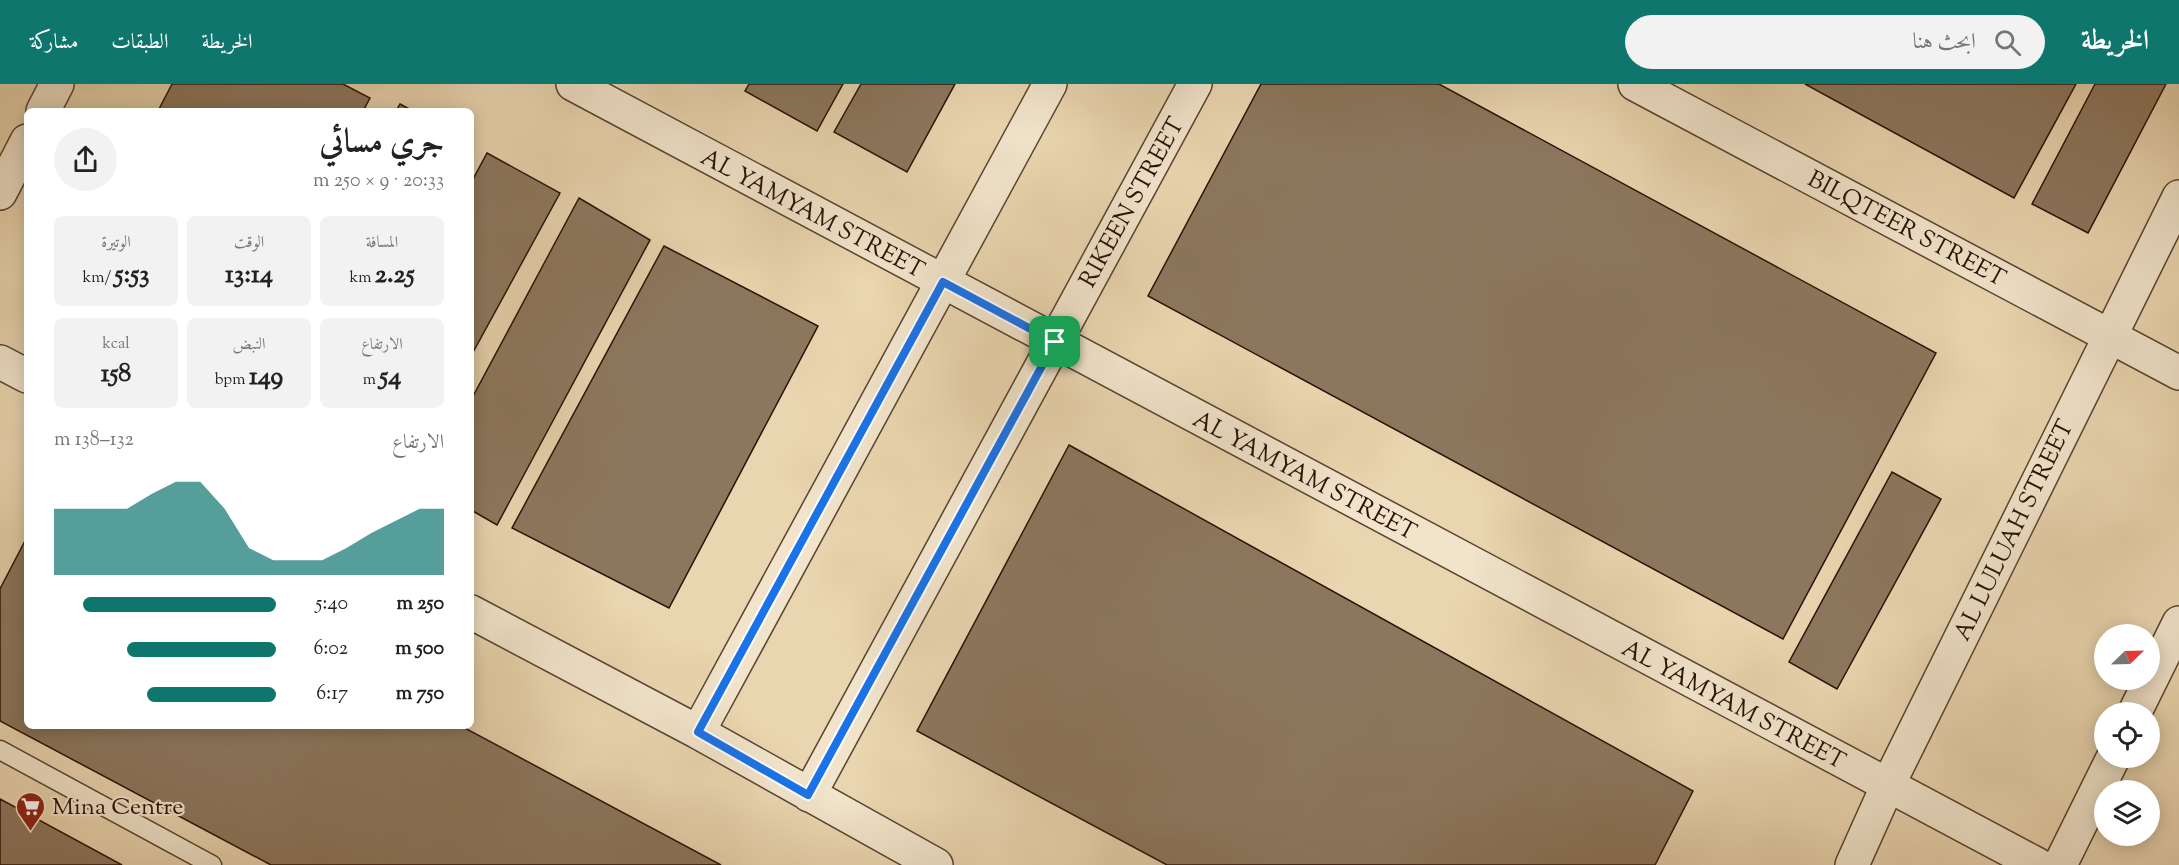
<!DOCTYPE html>
<html lang="ar">
<head>
<meta charset="utf-8">
<style>
  :root { --surface:#fff; --page:#f2f2f2; --text:#222; --muted:#767676; --accent:#0f766e }
  body { margin:0; font-family:"Sorts Mill Goudy",Amiri,serif; background:var(--page); color:var(--text); direction:rtl; height:100vh; display:flex; flex-direction:column; font-size:22px; white-space:nowrap }
  * { box-sizing:border-box; margin:0 }
  p { font-size:20px; color:var(--muted) }
  .icon { flex:none; width:33px; height:33px; fill:none; stroke:currentColor; stroke-width:2; stroke-linecap:round; stroke-linejoin:round }
  .map { position:relative; flex:1; overflow:hidden; direction:ltr }
  .drawer { position:absolute; left:24px; top:24px; width:450px; height:621px; display:flex; flex-direction:column; background:var(--surface); border-radius:9px; box-shadow:0 3px 15px #0003; direction:rtl }
  .drawer>* { flex:none }
  .needle { width:39px; rotate:67deg }
  .fabs { position:absolute; left:2094px; top:540px; display:grid; gap:12px }
  .fabs a { display:grid; place-items:center; width:66px; height:66px; border-radius:50%; background:var(--surface); box-shadow:0 3px 15px #0003; font-size:30px }
  .pin { position:absolute; display:grid; place-items:center; width:51px; height:51px; color:#fff; margin:-26px; border-radius:12px; box-shadow:0 3px 9px #0006 }
  .round { display:grid; place-items:center; flex:none; width:63px; height:63px; border-radius:32px; background:var(--page) }
  .summary { display:flex; align-items:center; justify-content:space-between; height:102px; padding:0 30px }
  h1 { font-size:33px; font-weight:700; line-height:45px }
  .metrics { display:grid; grid-template-columns:repeat(3,1fr); gap:9px; height:102px; padding:6px 30px }
  .metrics div { display:grid; align-content:center; border-radius:9px; background:var(--page); text-align:center }
  .metrics b { font-size:26px; font-weight:700 }
  .metrics small { font-size:16px; font-weight:400 }
  .metrics p { font-size:16px }
  .chart { height:168px; padding:12px 30px }
  .chart p { display:flex; justify-content:space-between }
  .chart svg { width:100%; height:108px; margin-top:6px; fill:var(--accent); opacity:.7 }
  ul { padding:0 30px; list-style:none; font-size:20px }
  li { display:grid; grid-template-columns:96px 72px 1fr; align-items:center; height:45px }
  li i { height:15px; border-radius:8px; background:var(--accent) }
  header { display:flex; align-items:center; gap:36px; box-sizing:border-box; height:84px; padding:0 30px; background:var(--accent); color:#fff }
  header strong { font-size:28px }
  nav { display:flex; gap:33px; margin-inline-start:auto; font-size:21px }
  .search { width:420px; height:54px; background:var(--page); display:flex; align-items:center; gap:15px; box-sizing:border-box; padding:0 21px; border-radius:33px; color:var(--muted); font-size:22px }
  .map>svg:first-child { display:block }
  .building { fill:#8c775e; stroke:#281107; stroke-width:1.5 }
  .lines { fill:none; stroke-linecap:round; stroke-linejoin:round }
  .service-casing { stroke:#584231; stroke-width:21 }
  .minor-casing { stroke:#584231; stroke-width:36 }
  .tertiary-casing { stroke:#584231; stroke-width:36 }
  .service { stroke:#f1e4cb; stroke-width:18 }
  .minor { stroke:#f1e4cb; stroke-width:33 }
  .tertiary { stroke:#f1e4cb; stroke-width:33 }
  .route-casing { stroke:#fff; stroke-width:12 }
  .route { stroke:#1a73e8; stroke-width:8 }
  .labels { text-anchor:middle; stroke-width:4.5; stroke-linejoin:round; paint-order:stroke }
  .street-label { font-size:24px; fill:#281107; stroke:#f1e4cb }
  .poi-label { font-size:24px; fill:#281107; stroke:#f1e4cb; text-anchor:start }
</style>
</head>
<body>
<header>
<strong>الخريطة</strong>
<div class="search"><svg class="icon" aria-label="search" viewBox="0 0 24 24"><circle cx="10" cy="10" r="6"/><path d="M15 15l6 6"/></svg>ابحث هنا</div>
<nav><a>الخريطة</a><a>الطبقات</a><a>مشاركة</a></nav>
</header>
<div class="map">
<svg width="2179" height="781" viewBox="0 0 2179 781">
  <rect width="100%" height="100%" fill="#e9d5af"/>
  <filter id="stains"><feTurbulence type="fractalNoise" baseFrequency=".00333" numOctaves="4"/><feColorMatrix values="0 0 0 0 .2 0 0 0 0 .09 0 0 0 0 .02 0 0 0 .5 -.17"/></filter>
  <radialGradient id="worn" r=".72"><stop offset=".6" stop-color="#630" stop-opacity="0"/><stop offset="1" stop-color="#630" stop-opacity=".3"/></radialGradient>
  <path class="building" d="M172,0H343L370,14L363,27H158Z
    M749,0H843L817,47L745,7Z
    M861,0H955L907,88L834,48Z
    M1261,0H1439L1936,269L1783,555L1148,212Z
    M1805,0H2076L2014,114Z
    M2095,0H2166L2088,149L2032,120Z
    M400,20L413,27H396Z
    M487,69L560,109L471,272V99Z
    M579,114L650,156L497,441L471,426V316Z
    M664,162L818,242L669,524L512,444Z
    M1069,361L1693,707L1655,781H1167L917,647Z
    M1892,388L1941,415L1837,605L1789,578Z
    M27,453V642H461L721,781H271L0,637V505Z
    M0,715L122,781H0Z"/>
  <g class="lines">
    <defs>
      <path id="service" d="M0,666L212,781"/>
      <path id="minor" d="M573,0L2038,781
        M1635,0L2179,289
        M43,27L57,0
        M0,109L27,57
        M0,278L27,292
        M471,528L698,648L936,781
        M698,648L1050,0
        M809,711L1195,0"/>
      <path id="tertiary" d="M2135,628L2179,539
        M1852,781L1887,703L2179,113
        M2060,781L2113,674"/>
    </defs>
    <use href="#service" class="service-casing"/>
    <use href="#minor" class="minor-casing"/>
    <use href="#tertiary" class="tertiary-casing"/>
    <use href="#service" class="service"/>
    <use href="#minor" class="minor"/>
    <use href="#tertiary" class="tertiary"/>
  </g>
  <g class="lines">
    <defs>
      <path id="route" d="M943,198L1055,258L808,711L698,648Z"/>
    </defs>
    <use href="#route" class="route-casing"/>
    <use href="#route" class="route"/>
  </g>
  <defs>
    <symbol id="supermarket-pin" viewBox="-11 -11 22 30"><path d="M0 17L-7.5 6A9.5 9.5 0 1 1 7.5 6Z" fill="#8f2418" stroke="#f1e4cb"/><path d="M-6-5.5h2.5l.6 2H6L4.5 2H-2.5L-4.4-4H-6ZM-1.5 3.2a1.3 1.3 0 1 0 .1 0ZM3 3.2a1.3 1.3 0 1 0 .1 0Z" fill="#fff"/></symbol>
  </defs>
  <g fill-rule="evenodd">
    <use href="#supermarket-pin" x="14" y="706" width="33" height="45"/>
  </g>
  <g class="labels">
    <g class="street-label">
      <text transform="translate(1131 118) rotate(-61)" y="8">RIKEEN STREET</text>
      <text transform="translate(813 129) rotate(28)" y="8">AL YAMYAM STREET</text>
      <text transform="translate(1907 144) rotate(28)" y="8">BILQTEER STREET</text>
      <text transform="translate(1305 391) rotate(28)" y="8">AL YAMYAM STREET</text>
      <text transform="translate(2013 446) rotate(-64)" y="8">AL LULUAH STREET</text>
      <text transform="translate(1734 620) rotate(28)" y="8">AL YAMYAM STREET</text>
    </g>
    <g class="poi-label">
      <text x="52" y="730">Mina Centre</text>
    </g>
  </g>
  <rect width="100%" height="100%" filter="url(#stains)"/>
  <rect width="100%" height="100%" fill="url(#worn)"/>
</svg>
<div class="fabs">
<a><svg class="needle" viewBox="-14 -14 28 28"><path d="M0-13l5 13h-10z" fill="#e53935"/><path d="M0 13l5-13h-10z" fill="#767676"/></svg></a>
<a><svg class="icon" aria-label="locate" viewBox="0 0 24 24"><circle cx="12" cy="12" r="6"/><path d="M12 2v4M12 18v4M2 12h4M18 12h4"/></svg></a>
<a><svg class="icon" aria-label="layers" viewBox="0 0 24 24"><path d="M12 4l9 5-9 5-9-5zM3 14l9 5 9-5"/></svg></a>
</div>
<div class="pin" style="left:1055px;top:258px;background:#1e9e55"><svg class="icon" aria-label="arrive" viewBox="0 0 24 24"><path d="M6 21V4h12l-3 4 3 4H6"/></svg></div>
<section class="drawer">
<div class="summary"><div><h1>جري مسائي</h1><p>20:33 · 9 × 250 m</p></div><a class="round"><svg class="icon" aria-label="share" viewBox="0 0 24 24"><path d="M12 15V3M7 8l5-5 5 5M5 13v7h14v-7"/></svg></a></div>
<div class="metrics">
<div><p>المسافة</p><b>2.25<small> km</small></b></div>
<div><p>الوقت</p><b>13:14</b></div>
<div><p>الوتيرة</p><b>5:53<small> /km</small></b></div>
</div>
<div class="metrics">
<div><p>الارتفاع</p><b>54<small> m</small></b></div>
<div><p>النبض</p><b>149<small> bpm</small></b></div>
<div><p>kcal</p><b>158</b></div>
</div>
<div class="chart"><p><span>الارتفاع</span>132–138 m</p>
<svg viewBox="0 0 160 44" preserveAspectRatio="none"><path d="M0 44V17L10 17L20 17L30 17L40 11L50 6L60 6L70 17L80 33L90 38L100 38L110 38L120 33L130 27L140 22L150 17L160 17V44z"/></svg>
</div>
<ul>
<li><b>250 m</b>5:40<i style="width:87%"></i></li>
<li><b>500 m</b>6:02<i style="width:67%"></i></li>
<li><b>750 m</b>6:17<i style="width:58%"></i></li>
</ul>
</section>
</div>
</body>
</html>
